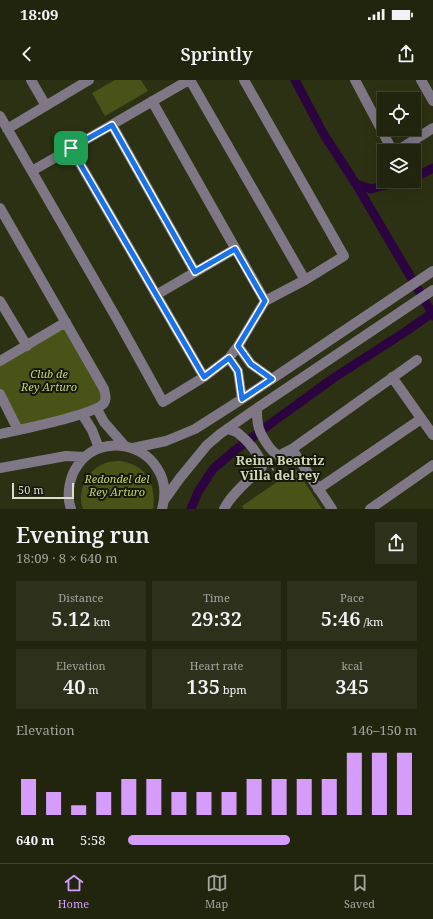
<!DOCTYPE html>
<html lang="en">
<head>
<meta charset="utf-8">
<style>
  :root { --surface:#21250e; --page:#2d311c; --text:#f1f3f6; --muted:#a2a59e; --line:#3e422e; --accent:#d59cfb }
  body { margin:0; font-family:"Noto Serif",serif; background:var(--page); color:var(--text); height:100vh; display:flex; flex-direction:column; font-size:15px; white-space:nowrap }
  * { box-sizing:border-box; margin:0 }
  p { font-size:13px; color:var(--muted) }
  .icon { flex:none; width:22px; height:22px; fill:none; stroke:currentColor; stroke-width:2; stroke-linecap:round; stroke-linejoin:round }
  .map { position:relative; height:429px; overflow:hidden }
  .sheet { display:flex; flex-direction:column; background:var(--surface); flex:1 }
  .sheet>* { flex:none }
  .tools { position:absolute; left:377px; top:12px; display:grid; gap:8px }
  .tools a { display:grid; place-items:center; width:44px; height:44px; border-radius:0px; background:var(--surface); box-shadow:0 4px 16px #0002,0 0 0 1px var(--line); font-size:20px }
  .scale { position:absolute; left:12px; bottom:10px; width:62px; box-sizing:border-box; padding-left:4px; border:2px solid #d8dcca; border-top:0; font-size:11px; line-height:14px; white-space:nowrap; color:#d8dcca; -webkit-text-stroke:3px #15170a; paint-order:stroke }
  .pin { position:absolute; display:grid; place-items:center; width:34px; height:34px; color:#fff; margin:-17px; border-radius:8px; box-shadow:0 2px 6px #0006 }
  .round { display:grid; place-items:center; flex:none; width:42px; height:42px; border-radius:0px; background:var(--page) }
  .summary { display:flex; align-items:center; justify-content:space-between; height:68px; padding:0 16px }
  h1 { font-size:22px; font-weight:600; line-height:30px }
  .stats { display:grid; grid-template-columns:repeat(3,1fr); gap:6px; height:68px; padding:4px 16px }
  .stats div { display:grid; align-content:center; border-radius:0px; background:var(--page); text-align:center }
  .stats b { font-size:20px; font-weight:600 }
  .stats small { font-size:11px; font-weight:400 }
  .stats p { font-size:11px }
  .chart { height:112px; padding:8px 16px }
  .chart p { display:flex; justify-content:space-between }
  .chart svg { width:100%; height:72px; margin-top:4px; stroke:var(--accent); stroke-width:6 }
  ul { padding:0 16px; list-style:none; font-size:13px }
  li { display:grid; grid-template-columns:64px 48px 1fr; align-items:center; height:30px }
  li i { height:10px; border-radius:5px; background:var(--accent) }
  .status { display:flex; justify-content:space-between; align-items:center; height:28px; padding:0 20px; background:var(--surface); direction:ltr }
  .status svg { height:11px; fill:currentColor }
  header { display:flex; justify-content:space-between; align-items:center; height:52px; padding:0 16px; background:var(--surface); font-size:18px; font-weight:600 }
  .tabs { display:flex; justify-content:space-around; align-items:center; height:56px; border-top:1px solid var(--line); background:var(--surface); font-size:11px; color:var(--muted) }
  .tabs a { display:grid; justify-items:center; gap:2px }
  .tabs .current { color:var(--accent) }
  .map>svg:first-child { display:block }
  .green { fill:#495217 }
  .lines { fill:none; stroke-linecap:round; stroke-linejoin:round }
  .canal { stroke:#2b043f; stroke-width:9 }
  .path { stroke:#898e76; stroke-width:1.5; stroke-dasharray:3 2; stroke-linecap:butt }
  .minor { stroke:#7f7785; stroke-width:10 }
  .route-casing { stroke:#fff; stroke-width:8 }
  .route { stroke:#1a73e8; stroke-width:5 }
  .labels { text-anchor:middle; stroke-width:4; stroke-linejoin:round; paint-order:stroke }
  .park-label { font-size:11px; font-style:italic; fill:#c3d468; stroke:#15170a }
  .quarter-label { font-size:13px; font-weight:bold; fill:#d1d8b5; stroke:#15170a }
</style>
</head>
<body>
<div class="status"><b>18:09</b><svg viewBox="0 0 49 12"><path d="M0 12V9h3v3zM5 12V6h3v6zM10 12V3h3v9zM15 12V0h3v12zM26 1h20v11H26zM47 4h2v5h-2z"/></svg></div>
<header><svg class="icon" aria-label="back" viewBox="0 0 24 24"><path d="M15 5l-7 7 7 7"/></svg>Sprintly<svg class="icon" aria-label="share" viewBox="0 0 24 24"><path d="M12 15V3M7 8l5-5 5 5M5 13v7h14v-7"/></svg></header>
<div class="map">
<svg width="433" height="429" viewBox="0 0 433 429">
  <rect width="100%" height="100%" fill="#2c3113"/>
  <path class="green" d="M115,0H141L148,11L105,36L92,13Z
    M66,242L104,309V323L18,350L0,314V281Z
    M121,381C125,382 130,383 134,385C151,393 156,412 153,429H83C82,426 81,423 81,420C80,403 92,386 109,382C112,381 117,381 121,381Z
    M296,389L322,429H244L242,426Z"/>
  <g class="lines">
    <path class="canal" d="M295,0L323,53L356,104L371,109L401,101
      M414,98L433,88
      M356,104L432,233L433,236
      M191,429L198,412L213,389L234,371L277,339L332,299L408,250L432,233"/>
    <path class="path" d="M272,388L280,400"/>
    <path class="minor" d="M31,0L46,26
      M190,0L305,200
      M355,0L390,66L394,69H400L433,48
      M421,0L433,21
      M152,21L265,221
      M0,36L117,239L163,322L204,297L229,278L238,266L265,221L305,200L344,176L244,0
      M112,45L195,192
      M7,49L89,0
      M71,68L204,297
      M32,91L189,0
      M0,128L104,309C105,314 107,319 104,323C95,335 18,350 0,354
      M156,215L235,169
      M0,221L27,266
      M238,266L251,284L272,299
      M229,278L238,291L242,319
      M0,281L66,242
      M392,297L433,355
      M0,314L18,350
      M257,328C257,333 257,339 258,344C259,353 270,371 278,375L282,374L292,369L417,280
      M97,329L104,342L124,365
      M82,334L92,350L99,368
      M133,368L166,361L195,349L242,319L272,299L433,191
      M292,369L332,429
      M0,388L66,376L85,377
      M318,409L421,339
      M165,419L180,398L207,365L220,354L257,328L433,210
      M71,429C67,418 68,408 72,396C74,390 77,386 81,381C101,357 141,362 157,388C165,400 166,415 162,429
      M224,429C231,414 250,399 262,387C262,377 247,360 239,354C236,351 232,350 227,349
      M370,429L433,385"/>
  </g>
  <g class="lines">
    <defs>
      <path id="route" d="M112,45L195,192L235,169L265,221L238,266L251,284L272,299L242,319L238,291L229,278L204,297L71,68Z"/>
    </defs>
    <use href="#route" class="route-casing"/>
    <use href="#route" class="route"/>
  </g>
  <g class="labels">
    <g class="park-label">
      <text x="49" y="298">Club de<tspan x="49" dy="13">Rey Arturo</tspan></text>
      <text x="117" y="403">Redondel del<tspan x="117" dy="13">Rey Arturo</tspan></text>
    </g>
    <g class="quarter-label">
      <text x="280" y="385">Reina Beatriz<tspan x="280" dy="15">Villa del rey</tspan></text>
    </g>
  </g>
</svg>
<div class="tools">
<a><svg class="icon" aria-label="locate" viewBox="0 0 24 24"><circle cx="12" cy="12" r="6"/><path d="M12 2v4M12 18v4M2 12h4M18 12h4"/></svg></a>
<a><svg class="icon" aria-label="layers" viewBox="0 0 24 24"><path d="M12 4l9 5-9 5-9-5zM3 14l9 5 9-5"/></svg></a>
</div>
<div class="scale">50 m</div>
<div class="pin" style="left:71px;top:68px;background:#1e9e55"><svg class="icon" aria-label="arrive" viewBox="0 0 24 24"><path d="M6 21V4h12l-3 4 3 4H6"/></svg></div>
</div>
<section class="sheet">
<div class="summary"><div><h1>Evening run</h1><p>18:09 · 8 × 640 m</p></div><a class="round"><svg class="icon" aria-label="share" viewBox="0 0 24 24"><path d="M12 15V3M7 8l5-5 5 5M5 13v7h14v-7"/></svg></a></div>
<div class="stats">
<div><p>Distance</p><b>5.12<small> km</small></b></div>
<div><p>Time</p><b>29:32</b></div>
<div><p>Pace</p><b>5:46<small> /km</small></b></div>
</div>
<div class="stats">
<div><p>Elevation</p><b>40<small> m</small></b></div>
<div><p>Heart rate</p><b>135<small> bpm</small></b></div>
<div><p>kcal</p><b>345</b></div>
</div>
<div class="chart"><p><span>Elevation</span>146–150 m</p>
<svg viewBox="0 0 160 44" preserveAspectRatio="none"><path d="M5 44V22M15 44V30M25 44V38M35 44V30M45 44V22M55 44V22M65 44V30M75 44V30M85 44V30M95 44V22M105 44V22M115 44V22M125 44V22M135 44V6M145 44V6M155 44V6"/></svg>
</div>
<ul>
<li><b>640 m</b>5:58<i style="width:56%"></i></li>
</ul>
</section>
<nav class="tabs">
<a class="current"><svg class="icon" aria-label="home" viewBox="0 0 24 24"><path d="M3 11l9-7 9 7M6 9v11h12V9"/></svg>Home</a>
<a><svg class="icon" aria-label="map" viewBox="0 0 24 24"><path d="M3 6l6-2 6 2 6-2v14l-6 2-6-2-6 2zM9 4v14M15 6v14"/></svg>Map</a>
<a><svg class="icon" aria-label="saved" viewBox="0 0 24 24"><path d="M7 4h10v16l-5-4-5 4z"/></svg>Saved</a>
</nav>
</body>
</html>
